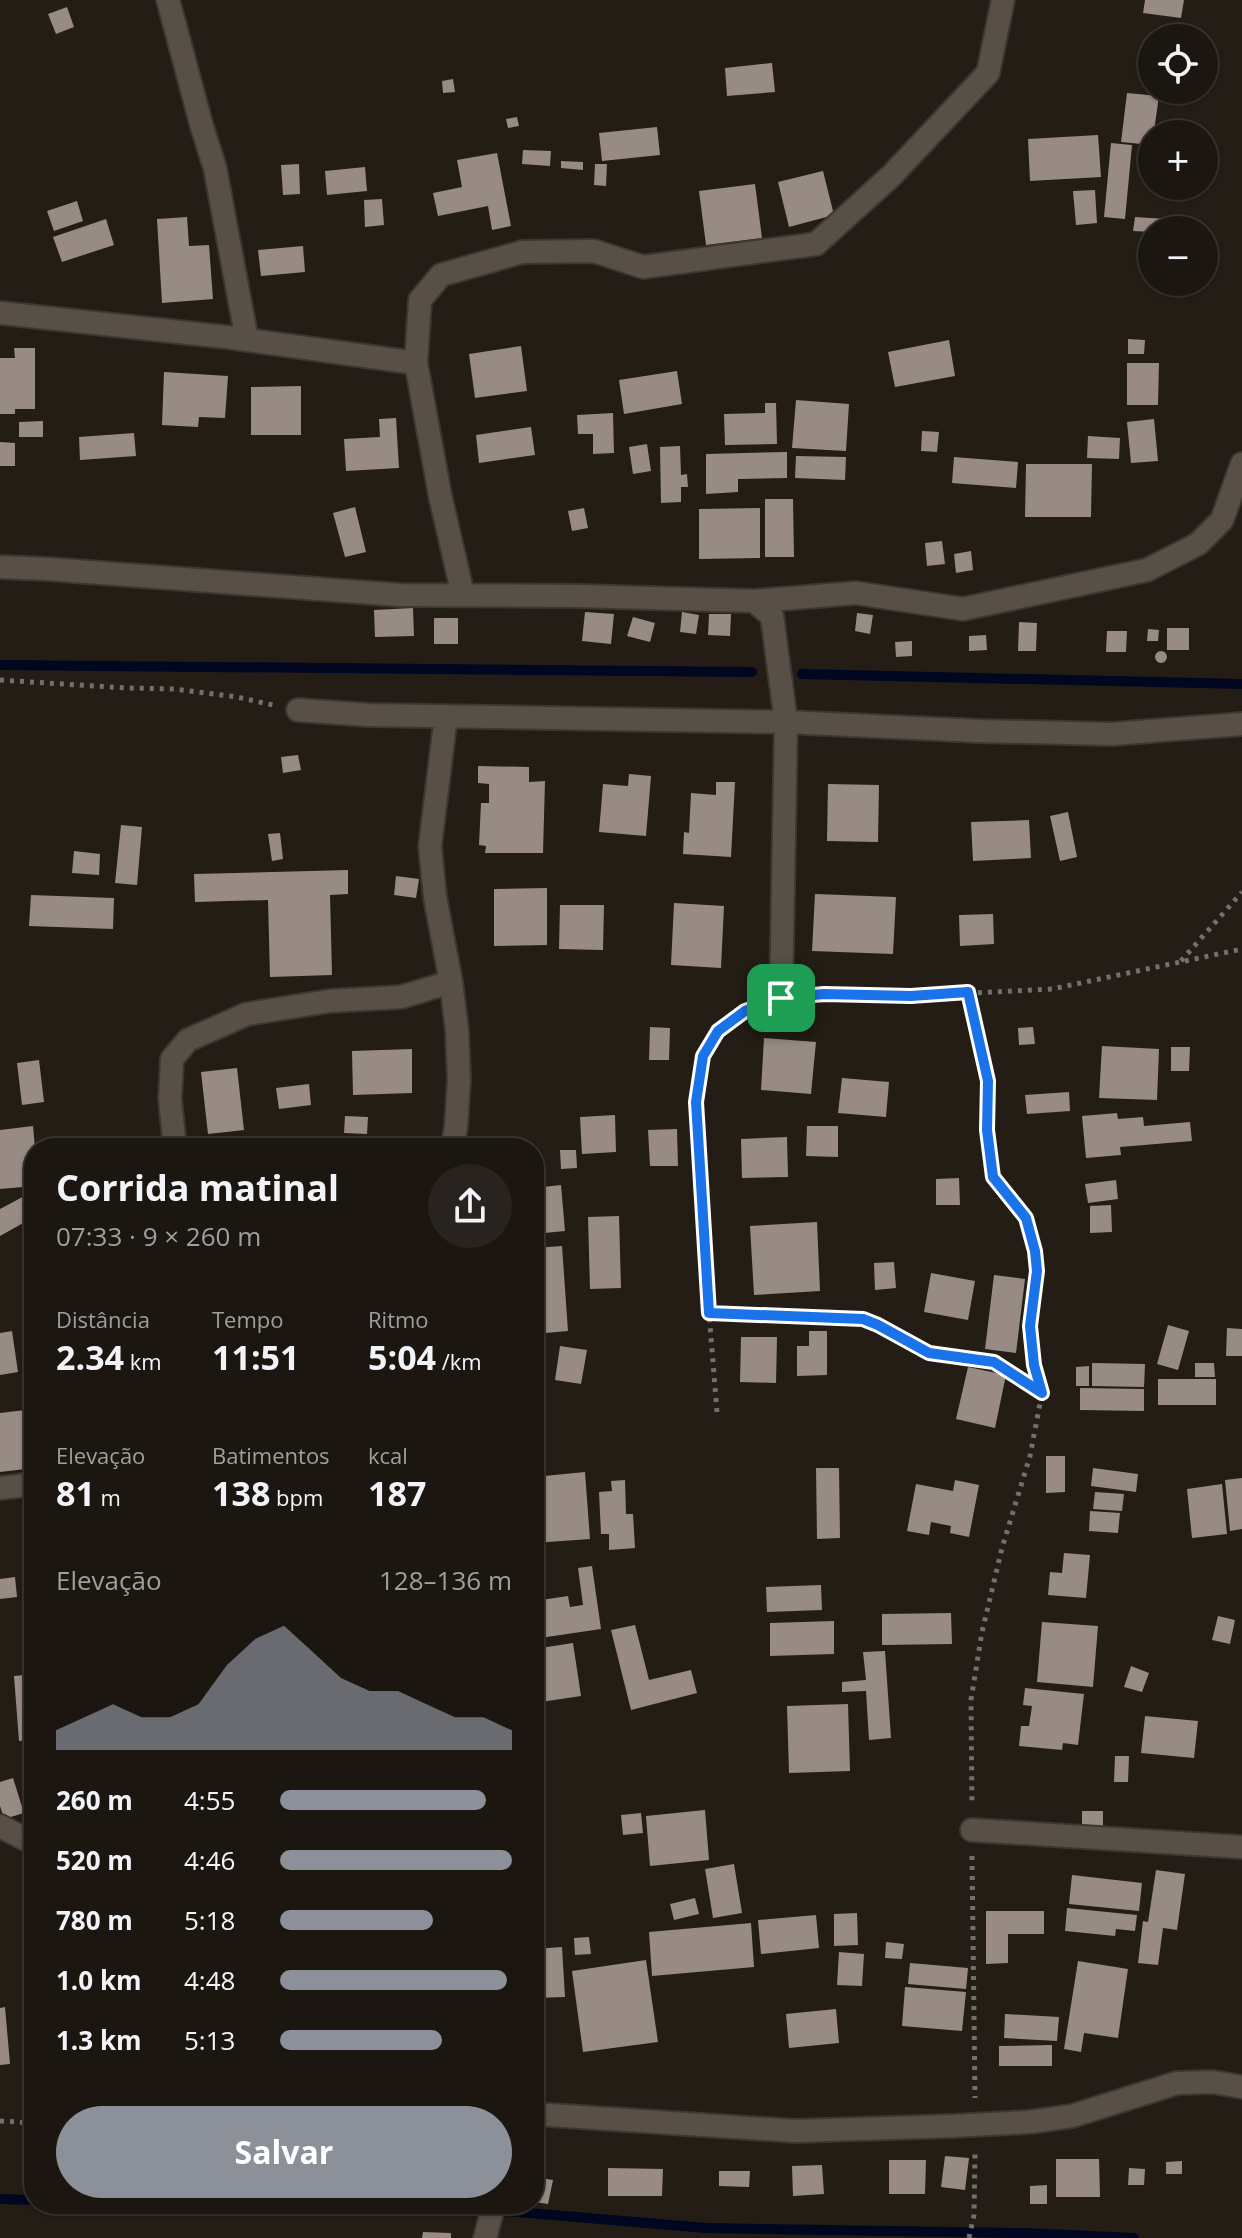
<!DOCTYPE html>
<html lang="pt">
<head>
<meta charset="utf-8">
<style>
  :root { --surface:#1b1610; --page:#28231e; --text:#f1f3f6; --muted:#a09f9f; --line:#393530; --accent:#8c9099 }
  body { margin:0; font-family:"Open Sans",sans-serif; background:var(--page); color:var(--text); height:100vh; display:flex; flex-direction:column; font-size:30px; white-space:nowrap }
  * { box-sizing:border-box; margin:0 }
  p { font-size:26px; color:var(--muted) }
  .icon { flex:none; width:44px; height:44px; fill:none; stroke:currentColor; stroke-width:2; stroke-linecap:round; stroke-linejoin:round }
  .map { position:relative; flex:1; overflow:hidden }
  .sheet { position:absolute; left:24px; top:1138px; width:520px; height:1076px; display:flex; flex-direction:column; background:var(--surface); border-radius:32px; box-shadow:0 2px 6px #0004,0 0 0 2px var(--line) }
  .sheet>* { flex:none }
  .buttons { position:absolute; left:1138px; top:24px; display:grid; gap:16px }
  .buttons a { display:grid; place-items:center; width:80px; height:80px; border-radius:50%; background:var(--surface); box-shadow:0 2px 6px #0004,0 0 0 2px var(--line); font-size:40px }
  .pin { position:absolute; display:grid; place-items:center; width:68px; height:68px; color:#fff; margin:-34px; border-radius:16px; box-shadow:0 4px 12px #0006 }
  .round { display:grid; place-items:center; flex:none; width:84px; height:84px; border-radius:42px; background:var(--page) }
  .overview { display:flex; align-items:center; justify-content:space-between; height:136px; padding:0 32px }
  h1 { font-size:36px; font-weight:700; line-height:60px }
  .stats { display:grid; grid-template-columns:repeat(3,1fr); gap:12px; height:136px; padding:8px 32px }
  .stats div { display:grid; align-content:center }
  .stats b { font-size:34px; font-weight:700 }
  .stats small { font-size:22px; font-weight:400 }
  .stats p { font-size:22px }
  .chart { height:224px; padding:16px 32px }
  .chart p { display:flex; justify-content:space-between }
  .chart svg { width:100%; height:144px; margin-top:8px; fill:var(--accent); opacity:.7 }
  .primary-button { display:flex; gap:16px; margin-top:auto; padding:16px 32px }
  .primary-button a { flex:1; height:92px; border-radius:48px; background:var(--accent); color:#fff; font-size:32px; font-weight:700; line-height:92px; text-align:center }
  ul { padding:0 32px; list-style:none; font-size:26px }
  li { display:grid; grid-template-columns:128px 96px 1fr; align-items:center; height:60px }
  li i { height:20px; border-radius:10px; background:var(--accent) }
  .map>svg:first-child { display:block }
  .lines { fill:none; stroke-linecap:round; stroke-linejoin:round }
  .stream { stroke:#010621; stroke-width:10 }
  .building { fill:#978b84 }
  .minor-casing { stroke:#3d3733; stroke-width:26 }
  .path { stroke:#746f68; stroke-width:5; stroke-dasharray:4 6; stroke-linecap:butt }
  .minor { stroke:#585047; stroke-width:22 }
  .route-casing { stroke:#fff; stroke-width:16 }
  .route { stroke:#1a73e8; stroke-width:10 }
</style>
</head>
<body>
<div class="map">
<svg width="1242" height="2238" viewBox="0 0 1242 2238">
  <rect width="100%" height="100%" fill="#241d15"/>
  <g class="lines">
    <path class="stream" d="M0,665L752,672
      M802,674L1242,684
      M0,2199L34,2200
      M124,2204H132
      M422,2204L706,2228L1025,2233L1134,2238"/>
  </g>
  <path class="building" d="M1145,0H1184L1181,18L1143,13Z
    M67,7L74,27L56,34L48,14Z
    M772,63L775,92L727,96L725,68Z
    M453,79L455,92L443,93L442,81Z
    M1127,93L1159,96L1152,145L1121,142Z
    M517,117L519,126L508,128L506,119Z
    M657,127L660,155L602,161L599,133Z
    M1098,135L1101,177L1030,181L1028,139Z
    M1111,143L1132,145L1125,219L1104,217Z
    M523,150L551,151L550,166L522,164Z
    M497,153L511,226L492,230L488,206L438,216L433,193L462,187L457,160Z
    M561,161L583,162V170L561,168Z
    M299,164L300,194L283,195L281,165Z
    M595,164H607L606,186L594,185Z
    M365,167L367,191L327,195L325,171Z
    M823,171L834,215L789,227L778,182Z
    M755,184L762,238L706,245L699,191Z
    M1095,190L1097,223L1076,225L1073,191Z
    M382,199L384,225L365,227L364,200Z
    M77,201L83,221L54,231L47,211Z
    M187,217L189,246L209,245L213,299L162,303L157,219Z
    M1135,217L1167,219L1166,230H1152V232L1133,231Z
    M106,219L114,245L62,262L53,237Z
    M303,246L305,272L261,276L258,250Z
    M1128,339L1145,340L1144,354H1128Z
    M949,340L955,376L895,387L888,352Z
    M521,346L527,391L475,398L469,354Z
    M14,348H35V409H15V414H0V358H15Z
    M1127,363H1159L1158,405H1127Z
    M677,371L682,404L624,414L619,380Z
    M164,372L228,376L225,418L199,417L198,427L162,425Z
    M301,386V435H251V387Z
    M796,400L849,404L846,451L792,448Z
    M765,403H776L777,444L725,445L724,414L765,413Z
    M613,413L614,453L593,454V434H578L577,415Z
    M396,418L399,468L346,471L344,439L380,437L379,419Z
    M1154,419L1158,461L1131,463L1127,422Z
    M43,421V437H19V422Z
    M531,427L535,455L479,463L476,435Z
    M922,431L939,432L937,452L921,451Z
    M134,433L136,456L80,460L79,437Z
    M1088,436L1120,438L1119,459L1087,458Z
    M0,442L15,443V466H0Z
    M647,444L651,471L633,474L629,447Z
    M680,446L681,475L687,474L688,487H681V502L661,503L660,447Z
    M787,452V478L738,479V492L706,494V454Z
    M796,456L846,457L845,480L795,478Z
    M954,457L1018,462L1016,488L952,483Z
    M1026,464H1092L1091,517H1025Z
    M765,499H793L794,557H765Z
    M355,507L366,552L345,557L333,513Z
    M584,508L588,528L572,531L568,511Z
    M760,508V558L699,559V509Z
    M942,541L945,564L927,566L925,543Z
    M971,551L973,570L956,573L954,554Z
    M413,608L414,636L375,637L374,610Z
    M585,612L614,614L611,644L582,641Z
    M682,612L699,615L696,634L680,632Z
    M857,613L873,615L870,634L855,631Z
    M709,614H731L730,636L708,635Z
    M633,617L655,623L650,642L627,636Z
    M434,618H458V644H434Z
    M1019,622L1037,623L1036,651H1018Z
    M1167,628H1189V650H1167Z
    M1148,629L1159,630L1158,641H1147Z
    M1107,631H1127L1126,652H1106Z
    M986,635L987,650L969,651V636Z
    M912,641V656L896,657L895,642Z
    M1155 657a6 6 0 1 1 12 0a6 6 0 1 1-12 0Z
    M298,755L301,770L283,773L281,757Z
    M478,766L529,767V782L545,781L543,853H485L486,846L479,845L481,803H489V784L478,783Z
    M629,774L651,776L646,836L599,832L603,784L628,786Z
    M716,782H735L731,857L683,854L684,832L689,833L691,793L716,795Z
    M828,784L879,785L878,842L827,841Z
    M1068,812L1077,857L1060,861L1050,816Z
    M1029,820L1031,858L973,861L971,822Z
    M121,825L142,827L137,885L115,883Z
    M280,833L283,859L272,861L268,834Z
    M74,851L100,854L99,875L72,873Z
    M348,870V894L330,895L332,975L270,977L268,900L195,902L194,874Z
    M396,876L419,879L416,898L394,895Z
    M547,888V945L494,946V889Z
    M815,894L896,897L893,954L812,951Z
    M31,895L114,898L113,929L29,926Z
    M674,903L724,906L721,968L671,965Z
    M560,905H604L603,950L559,949Z
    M993,914L994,944L960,946L959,915Z
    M650,1027L670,1028L669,1060H649Z
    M1033,1027L1035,1044L1019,1045L1018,1028Z
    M764,1038L816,1042L811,1094L761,1090Z
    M1102,1046L1159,1049L1157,1100L1099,1098Z
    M1171,1047H1190L1189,1071H1171Z
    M412,1049V1093L353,1095L352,1051Z
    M39,1060L44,1102L22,1105L17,1063Z
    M237,1068L244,1130L208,1134L201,1072Z
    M842,1078L889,1082L886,1117L838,1113Z
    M309,1084L311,1105L279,1109L276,1088Z
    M1069,1092L1070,1111L1027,1114L1025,1095Z
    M1117,1113L1118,1119L1143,1117L1144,1126L1190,1122L1192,1141L1120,1147L1121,1155L1086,1158L1082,1116Z
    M615,1115L616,1152L582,1154L580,1117Z
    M345,1116L368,1117L367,1134L344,1133Z
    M33,1126L35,1148L34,1186L0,1189V1130Z
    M807,1126H838V1157L806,1156Z
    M677,1129L678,1166H650L648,1130Z
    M344,1136L367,1138L366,1148H343Z
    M787,1137L788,1177L742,1178L741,1139Z
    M560,1150H576L577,1168L561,1169Z
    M959,1178L960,1205H936V1179Z
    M1116,1180L1118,1199L1088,1203L1085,1184Z
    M561,1185L565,1231L534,1234V1188Z
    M32,1192L34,1195V1217L0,1236V1209Z
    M1111,1205L1112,1232L1090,1233V1206Z
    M619,1216L621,1288L590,1289L588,1217Z
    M817,1222L820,1291L754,1295L750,1226Z
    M562,1246L568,1331L534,1334V1248Z
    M894,1262L896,1288L875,1290L874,1263Z
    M931,1273L975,1281L968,1320L924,1312Z
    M994,1275L1025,1279L1016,1353L985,1349Z
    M1168,1325L1189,1331L1178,1370L1157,1364Z
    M1227,1328L1242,1329V1356H1226Z
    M12,1331L18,1372L0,1375V1333Z
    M809,1331H827V1375L797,1376V1346H809Z
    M741,1337H777L776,1383L740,1382Z
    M560,1346L587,1350L581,1384L555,1380Z
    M1092,1363L1145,1364L1144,1387L1092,1386Z
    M1195,1363H1214L1215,1377H1195Z
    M1089,1366V1386H1076V1367Z
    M968,1367L1006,1375L995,1428L956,1419Z
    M1158,1379H1216V1405H1158Z
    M1080,1388L1144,1389V1411L1080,1410Z
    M34,1409V1468L0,1472V1413Z
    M1046,1456H1065V1492L1046,1493Z
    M816,1468H839L840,1538L817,1539Z
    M1093,1468L1138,1474L1136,1492L1091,1486Z
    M585,1472L590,1539L534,1543V1477Z
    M1242,1478V1529L1230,1531L1225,1480Z
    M625,1480L626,1514H633L635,1548L609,1550V1534H601L599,1492L612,1491L611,1481Z
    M955,1480L979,1485L969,1537L950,1533L951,1526L931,1522L929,1535L907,1531L916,1484L953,1491Z
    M1222,1484L1227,1534L1192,1538L1187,1489Z
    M1095,1492L1124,1494L1122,1511L1093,1509Z
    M1090,1511L1120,1513L1118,1533L1089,1531Z
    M1064,1553L1090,1555L1086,1598L1048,1595L1050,1572L1062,1573Z
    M592,1566L601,1629L540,1638L534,1601L568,1596L570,1607L583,1605L578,1568Z
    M15,1577L17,1597L0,1599V1579Z
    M821,1585L822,1610L767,1612L766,1587Z
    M951,1613L952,1644L882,1645V1614Z
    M1218,1616L1235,1620L1230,1644L1212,1640Z
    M834,1621V1654L770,1656V1623Z
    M1042,1622L1098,1626L1093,1687L1037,1682Z
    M635,1625L649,1680L691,1670L697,1693L631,1710L611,1630Z
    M573,1643L581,1696L534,1703V1649Z
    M885,1651L891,1738L869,1740L866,1691L842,1692V1682L866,1680L863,1652Z
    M1131,1666L1149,1673L1142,1692L1124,1687Z
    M34,1674V1740L19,1741L14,1676Z
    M1025,1688L1084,1694L1078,1745L1063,1743L1062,1750L1019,1746L1021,1726H1029L1032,1706L1023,1705Z
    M848,1704L850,1771L789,1773L787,1706Z
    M1145,1716L1198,1721L1194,1758L1141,1753Z
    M1115,1756H1129L1128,1782H1114Z
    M13,1778L24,1813L4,1819L0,1806V1782Z
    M705,1810L709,1860L650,1866L646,1816Z
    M1082,1811H1103V1831H1082Z
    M641,1813L643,1833L623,1835L621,1815Z
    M734,1864L742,1913L713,1918L705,1869Z
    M1156,1870L1185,1874L1177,1930L1163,1928L1158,1965L1138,1963L1143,1921L1148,1922Z
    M1072,1875L1142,1883L1139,1911L1069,1904Z
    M695,1898L699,1914L674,1920L670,1904Z
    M1067,1908L1137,1915L1135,1931L1116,1929L1115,1936L1065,1931Z
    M986,1911H1044V1934H1008V1963L986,1964Z
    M857,1913L858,1945L834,1946V1914Z
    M816,1915L819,1948L761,1954L758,1920Z
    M751,1923L754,1967L652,1976L649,1932Z
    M589,1937L591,1954L575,1955L574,1938Z
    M886,1942L904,1944L902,1959L885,1958Z
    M562,1947L565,1997L534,1998V1949Z
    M839,1952L864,1954L862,1986L837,1985Z
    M646,1960L658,2042L583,2052L572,1971Z
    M1078,1961L1128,1969L1118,2038L1084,2033L1081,2052L1064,2049Z
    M910,1963L968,1968L966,1989L908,1984Z
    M905,1987L966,1992L962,2031L902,2026Z
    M5,2007L10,2064L0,2065V2008Z
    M836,2009L839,2043L789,2048L786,2014Z
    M1005,2014L1059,2017L1057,2041L1004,2038Z
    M1052,2045V2066H999V2046Z
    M945,2156L969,2158L965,2190L941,2187Z
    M1056,2159H1099L1100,2197H1056Z
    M889,2160H926L925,2194H889Z
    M1182,2161V2174H1166V2162Z
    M822,2165L824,2194L793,2196L792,2166Z
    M608,2168L663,2169L662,2196H608Z
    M1129,2168L1145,2169L1144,2185H1128Z
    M719,2171H750L749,2187L719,2186Z
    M534,2177L553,2180L548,2204L534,2202Z
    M1047,2185V2204H1030V2186Z
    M423,2232L451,2233V2238H422Z"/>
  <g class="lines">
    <defs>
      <path id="minor" d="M168,0L202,127L215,168L247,340
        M0,313L226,337L416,363
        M0,567L47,569L400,595L580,596L754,601L772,616L786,722L781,998
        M463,595L440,495L416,363L420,300L441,275L522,252L594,251L643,267L816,244L891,176L988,73L1003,0
        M754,601L856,593L963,609L1147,570L1198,544L1222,520L1242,464
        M298,710L369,715L786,722L979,731L1112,734L1242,724
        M446,716L430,846L435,897L451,982L457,1030L459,1079L456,1127L452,1148
        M175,1148L170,1099L172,1059L188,1040L247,1014L329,1001L401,997L451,982
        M0,1488L34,1484
        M0,1826L29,1841H34
        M972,1830L1242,1847
        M534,2114L796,2131L952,2126L1029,2122L1072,2116L1177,2083L1213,2082L1242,2087
        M485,2238L494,2204"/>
    </defs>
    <use href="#minor" class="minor-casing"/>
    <path class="path" d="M0,680L126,688L174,689L237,697L273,705
      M1181,961L1242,892
      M968,992L988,1081L987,1130L993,1177L1026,1218L1035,1251L1037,1271L1030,1326L1034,1365L1042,1393L1030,1456L1002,1548L982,1632L971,1700L972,1806
      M808,996H911L1052,989L1242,949
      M709,1313L863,1319L929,1353L994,1362L1042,1393
      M717,1412L707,1288L696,1102L703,1056L718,1031L745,1011L755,1008
      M972,1856L975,2098
      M0,2121L34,2123
      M969,2238L974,2215L975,2151"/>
    <use href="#minor" class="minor"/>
  </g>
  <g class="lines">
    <defs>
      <path id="route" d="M968,992L988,1081L987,1130L993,1177L1026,1218L1035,1251L1037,1271L1030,1326L1034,1365L1042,1393L994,1362L929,1353L878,1325L863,1319L709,1313L696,1102L703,1056L718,1031L745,1011L781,998L824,994L911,996Z"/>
    </defs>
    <use href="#route" class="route-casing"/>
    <use href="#route" class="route"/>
  </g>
</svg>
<div class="buttons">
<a><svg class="icon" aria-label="locate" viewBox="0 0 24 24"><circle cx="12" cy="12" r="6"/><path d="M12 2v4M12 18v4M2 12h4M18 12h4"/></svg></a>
<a>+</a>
<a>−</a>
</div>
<div class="pin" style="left:781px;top:998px;background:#1e9e55"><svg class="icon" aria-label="arrive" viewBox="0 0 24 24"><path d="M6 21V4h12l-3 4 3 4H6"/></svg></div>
<section class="sheet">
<div class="overview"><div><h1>Corrida matinal</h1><p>07:33 · 9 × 260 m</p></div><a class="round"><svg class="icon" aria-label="share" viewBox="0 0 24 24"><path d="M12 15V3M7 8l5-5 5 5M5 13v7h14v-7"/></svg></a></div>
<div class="stats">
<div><p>Distância</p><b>2.34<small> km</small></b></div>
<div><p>Tempo</p><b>11:51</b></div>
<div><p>Ritmo</p><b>5:04<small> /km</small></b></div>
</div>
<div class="stats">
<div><p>Elevação</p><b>81<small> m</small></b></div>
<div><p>Batimentos</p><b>138<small> bpm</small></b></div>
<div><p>kcal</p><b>187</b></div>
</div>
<div class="chart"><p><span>Elevação</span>128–136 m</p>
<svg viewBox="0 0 160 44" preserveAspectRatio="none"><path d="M0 44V38L10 34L20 30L30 34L40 34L50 30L60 18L70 10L80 6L90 14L100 22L110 26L120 26L130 30L140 34L150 34L160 38V44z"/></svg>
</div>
<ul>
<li><b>260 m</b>4:55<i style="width:89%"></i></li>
<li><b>520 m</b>4:46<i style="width:100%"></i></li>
<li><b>780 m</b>5:18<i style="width:66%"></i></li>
<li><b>1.0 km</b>4:48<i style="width:98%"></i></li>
<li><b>1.3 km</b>5:13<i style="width:70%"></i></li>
</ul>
<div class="primary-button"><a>Salvar</a></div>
</section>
</div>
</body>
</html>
